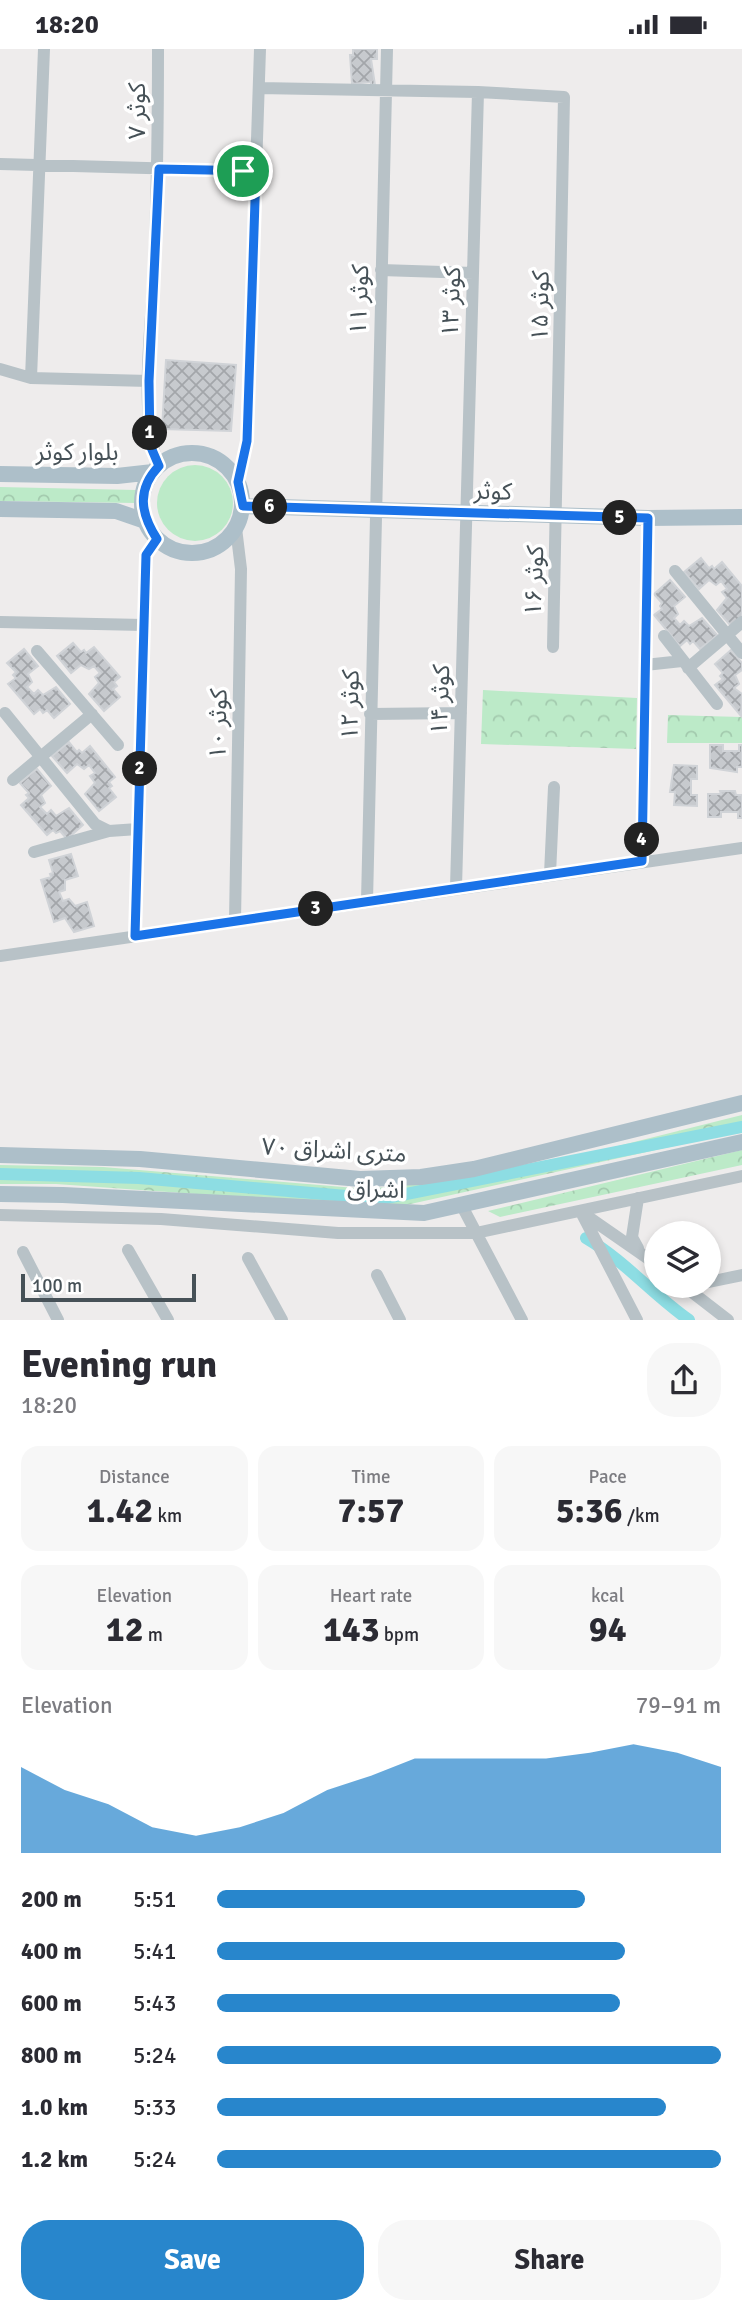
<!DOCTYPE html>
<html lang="en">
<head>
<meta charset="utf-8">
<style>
  :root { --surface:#fff; --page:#f7f7f7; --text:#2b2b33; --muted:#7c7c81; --accent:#2886cc }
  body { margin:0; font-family:Signika,"Noto Sans Arabic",sans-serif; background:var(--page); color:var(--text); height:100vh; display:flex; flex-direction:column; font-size:26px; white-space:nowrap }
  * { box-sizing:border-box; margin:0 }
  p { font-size:23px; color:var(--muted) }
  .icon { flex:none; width:38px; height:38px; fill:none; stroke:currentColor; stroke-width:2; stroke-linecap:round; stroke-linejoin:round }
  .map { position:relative; height:1271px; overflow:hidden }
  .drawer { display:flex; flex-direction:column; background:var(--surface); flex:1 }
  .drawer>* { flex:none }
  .fabs { position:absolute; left:644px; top:1172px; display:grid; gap:14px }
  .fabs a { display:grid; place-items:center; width:77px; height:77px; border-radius:50%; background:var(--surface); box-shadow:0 4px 10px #0003; font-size:35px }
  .scale { position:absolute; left:21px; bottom:18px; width:175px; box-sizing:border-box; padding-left:7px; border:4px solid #465157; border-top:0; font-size:19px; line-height:24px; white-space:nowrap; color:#465157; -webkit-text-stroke:5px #fff; paint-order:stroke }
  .pin { position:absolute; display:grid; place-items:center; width:60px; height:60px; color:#fff; margin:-30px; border:4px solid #fff; border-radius:50%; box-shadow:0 2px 7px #0007 }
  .km { position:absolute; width:35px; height:35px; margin:-18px; border-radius:50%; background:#222; color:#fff; font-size:19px; line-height:35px; text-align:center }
  .round { display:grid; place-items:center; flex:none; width:74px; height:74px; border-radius:28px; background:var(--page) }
  .head { display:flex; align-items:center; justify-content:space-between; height:119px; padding:0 21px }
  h1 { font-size:38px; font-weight:800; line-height:52px }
  .stats { display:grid; grid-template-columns:repeat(3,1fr); gap:10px; height:119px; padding:7px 21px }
  .stats div { display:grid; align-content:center; border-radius:18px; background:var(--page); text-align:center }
  .stats b { font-size:35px; font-weight:800 }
  .stats small { font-size:19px; font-weight:400 }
  .stats p { font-size:19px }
  .chart { height:196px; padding:14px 21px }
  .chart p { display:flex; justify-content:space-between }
  .chart svg { width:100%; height:126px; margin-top:7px; fill:var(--accent); opacity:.7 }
  .cta { display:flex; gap:14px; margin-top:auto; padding:14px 21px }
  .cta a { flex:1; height:80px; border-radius:28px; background:var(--accent); color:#fff; font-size:28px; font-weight:800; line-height:80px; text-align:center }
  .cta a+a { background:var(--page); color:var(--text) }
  ul { padding:0 21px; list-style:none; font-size:23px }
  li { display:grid; grid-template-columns:112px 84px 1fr; align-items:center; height:52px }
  li i { height:18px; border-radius:9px; background:var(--accent) }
  .status { display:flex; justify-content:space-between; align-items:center; height:49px; padding:0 35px; background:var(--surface); direction:ltr }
  .status svg { height:19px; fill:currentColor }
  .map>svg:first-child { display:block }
  .grass { fill:#bceac8 }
  .forest { fill:url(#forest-crowns) }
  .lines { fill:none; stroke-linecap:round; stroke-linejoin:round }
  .canal { stroke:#8ddde3; stroke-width:12 }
  .building { fill:url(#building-cross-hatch); stroke:#d0d3d7; stroke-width:2 }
  .minor { stroke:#b8c2c7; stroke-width:12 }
  .major { stroke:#adbfc9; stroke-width:16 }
  .route-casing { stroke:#fff; stroke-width:14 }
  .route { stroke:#1a73e8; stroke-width:9 }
  .labels { text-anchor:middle; stroke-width:7; stroke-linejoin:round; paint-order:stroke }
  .street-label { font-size:24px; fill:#465157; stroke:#fff }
</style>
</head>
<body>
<div class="status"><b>18:20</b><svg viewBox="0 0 49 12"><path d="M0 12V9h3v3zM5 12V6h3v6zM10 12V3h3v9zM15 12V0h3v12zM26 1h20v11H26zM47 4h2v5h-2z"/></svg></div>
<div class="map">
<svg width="742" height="1271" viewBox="0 0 742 1271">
  <defs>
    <pattern id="forest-crowns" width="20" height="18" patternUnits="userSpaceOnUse" patternTransform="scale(1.75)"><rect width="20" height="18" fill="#bceac8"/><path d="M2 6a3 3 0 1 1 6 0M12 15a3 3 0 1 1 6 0" fill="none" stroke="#a3caae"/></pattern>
    <pattern id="building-cross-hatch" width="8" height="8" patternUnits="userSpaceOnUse" patternTransform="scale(1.75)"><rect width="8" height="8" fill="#c7cace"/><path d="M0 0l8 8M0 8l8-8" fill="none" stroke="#a3a6aa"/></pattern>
  </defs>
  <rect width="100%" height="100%" fill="#eeecec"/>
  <path class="grass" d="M157 454a38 38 0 1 1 76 0a38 38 0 1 1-76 0Z"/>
  <path class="forest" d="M0,438L136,441V454L0,452Z
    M483,641L637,649L636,700L481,695Z
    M668,666L742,668V694H667Z
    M742,1066V1082L406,1156L294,1152L56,1135H0V1116L103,1118L367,1140L468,1129L598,1102Z
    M742,1101V1116L500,1168L488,1162Z"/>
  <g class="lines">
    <path class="canal" d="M0,1125L139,1129L381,1150L742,1078
      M586,1189C625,1212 652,1245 689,1271"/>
  </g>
  <path class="building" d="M353,0H377V10H371L375,36H371V33L352,35L350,6H353Z
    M166,311L236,316L231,382L162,380Z
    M701,509L709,519L712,517L714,520L722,513L742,537V569L732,578L717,561L727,549L722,543L727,540L721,532L716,536L709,531L699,540L684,523Z
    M670,531L685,548L674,557L678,565L674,569L680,576L684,572L689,577L702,569L717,586L700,600L693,592L690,595L687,591L680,597L654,566L662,560L660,557L662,554L654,545Z
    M73,594L81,603L84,601L86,604L94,598L120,628L114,633L117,637L113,640L120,648L104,662L89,645L99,634L95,628L100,624L94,617L89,620L81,616L71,624L57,607Z
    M24,600L38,617L28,625L32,633L27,638L34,645L38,641L43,646L56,638L70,655L54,669L47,661L43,664L40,660L34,665L8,635L16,629L13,626L16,623L7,614Z
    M731,601L742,614V621L735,626L739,635L734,639L742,645L741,667L715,636L723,630L720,627L723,624L715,615Z
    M69,693L77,703L79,701L82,704L90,697L115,728L109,733L112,737L109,739L116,748L99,762L85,745L95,734L90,727L95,724L89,716L84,720L77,715L67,724L52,707Z
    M710,696H723V702H739V696H742V718H737V723L710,719Z
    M674,716L697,717V730H691V746H697V757L674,756L675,743H670Z
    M37,720L51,737L41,746L45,754L40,758L47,765L51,761L56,767L69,759L83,776L67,790L60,782L56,784L53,781L47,786L21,756L29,749L26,746L29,744L20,734Z
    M720,742H735L736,746H742V769H738V763H721V768H708V745H721Z
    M71,805L78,827L65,831V841L59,843L63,852L69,850L75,857L87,853L94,877L74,883L65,869L54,873L41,831L51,828L50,825L53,824L49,811Z"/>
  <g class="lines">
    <path class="minor" d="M158,0C158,73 157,147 154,220C152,274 138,368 159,417
      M259,39L478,43L564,48L553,598
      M0,115L256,122
      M381,221L473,224
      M0,320L31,329L149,332
      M31,329L44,0
      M238,433L247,392L260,0
      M675,522L742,604
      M0,573L144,576
      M664,587L717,655
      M37,602L118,696
      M645,616L682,612
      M688,619L742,573
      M5,664L95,775L109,782L138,780
      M370,665L461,664
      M13,731L92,665
      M34,803L109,782
      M642,812L648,469
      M550,825L554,738
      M456,839L478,43
      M367,852L387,0
      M235,872L241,520L236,479
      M135,887L146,506L157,490
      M0,907L742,799
      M638,1149L632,1188L638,1199
      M462,1157L522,1271
      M581,1163L637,1271
      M584,1165L656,1215
      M0,1166L161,1170L338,1184H476L742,1127
      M128,1201L168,1271
      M23,1203L58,1271
      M248,1209L282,1271
      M377,1226L400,1271
      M709,1233L742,1226
      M684,1237L728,1271"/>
    <path class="major" d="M142 454a50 50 0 1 1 100 0a50 50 0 1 1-100 0Z
      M0,425L117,427L153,423
      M243,457L648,469L741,468
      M0,460L116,462L145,472
      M0,1106L140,1110L360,1130L421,1128L474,1120L742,1054
      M0,1145L63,1146L424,1164L742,1093"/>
  </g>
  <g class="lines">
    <defs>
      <path id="route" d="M159,120L256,122L247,392L238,433L243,457L648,469L642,812L135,887L146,506L157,490C141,465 136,441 159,417L150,396L149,332Z"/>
    </defs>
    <use href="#route" class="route-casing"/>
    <use href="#route" class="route"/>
  </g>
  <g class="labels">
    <g class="street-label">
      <text transform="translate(137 62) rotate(-90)" y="8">کوثر ۷</text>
      <text transform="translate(359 251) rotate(-88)" y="8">کوثر ۱۱</text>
      <text transform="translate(451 253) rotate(-88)" y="8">کوثر ۱۳</text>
      <text transform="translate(540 257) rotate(-89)" y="8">۱۵ کوثر</text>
      <text x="77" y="411">بلوار کوثر</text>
      <text transform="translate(493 442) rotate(2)" y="8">کوثر</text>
      <text transform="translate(534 532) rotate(-88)" y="8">کوثر ۱۶</text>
      <text transform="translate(440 651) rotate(-88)" y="8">کوثر ۱۴</text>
      <text transform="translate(350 656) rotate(-89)" y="8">کوثر ۱۲</text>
      <text transform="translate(218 675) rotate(-89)" y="8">کوثر ۱۰</text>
      <text transform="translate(334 1101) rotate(3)" y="8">۷۰ متری اشراق</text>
      <text transform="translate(376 1140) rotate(2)" y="8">اشراق</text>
    </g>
  </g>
</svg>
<div class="fabs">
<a><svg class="icon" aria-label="layers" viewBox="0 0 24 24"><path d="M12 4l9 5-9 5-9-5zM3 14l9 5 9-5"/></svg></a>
</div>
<div class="scale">100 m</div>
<div class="pin" style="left:243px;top:122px;background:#1e9e55"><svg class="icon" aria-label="arrive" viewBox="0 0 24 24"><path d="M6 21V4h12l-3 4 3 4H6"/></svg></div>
<b class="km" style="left:150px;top:384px">1</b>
<b class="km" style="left:140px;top:720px">2</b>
<b class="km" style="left:316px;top:860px">3</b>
<b class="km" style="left:642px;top:791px">4</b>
<b class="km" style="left:620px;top:469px">5</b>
<b class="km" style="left:270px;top:458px">6</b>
</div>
<section class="drawer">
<div class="head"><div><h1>Evening run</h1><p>18:20</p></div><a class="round"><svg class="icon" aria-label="share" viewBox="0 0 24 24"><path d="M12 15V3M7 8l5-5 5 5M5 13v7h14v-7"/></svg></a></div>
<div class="stats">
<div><p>Distance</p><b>1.42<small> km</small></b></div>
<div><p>Time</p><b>7:57</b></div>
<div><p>Pace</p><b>5:36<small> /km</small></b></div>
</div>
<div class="stats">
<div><p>Elevation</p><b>12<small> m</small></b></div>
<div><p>Heart rate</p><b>143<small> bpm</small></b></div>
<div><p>kcal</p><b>94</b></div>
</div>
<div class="chart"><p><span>Elevation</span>79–91 m</p>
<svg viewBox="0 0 160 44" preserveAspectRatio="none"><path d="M0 44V14L10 22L20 27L30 35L40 38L50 35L60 30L70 22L80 17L90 11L100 11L110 11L120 11L130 9L140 6L150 9L160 14V44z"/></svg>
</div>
<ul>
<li><b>200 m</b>5:51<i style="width:73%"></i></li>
<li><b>400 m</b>5:41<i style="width:81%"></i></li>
<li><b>600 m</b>5:43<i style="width:80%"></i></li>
<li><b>800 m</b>5:24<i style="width:100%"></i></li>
<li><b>1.0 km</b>5:33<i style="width:89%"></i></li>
<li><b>1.2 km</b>5:24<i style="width:100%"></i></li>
</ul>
<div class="cta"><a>Save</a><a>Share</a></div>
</section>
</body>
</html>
